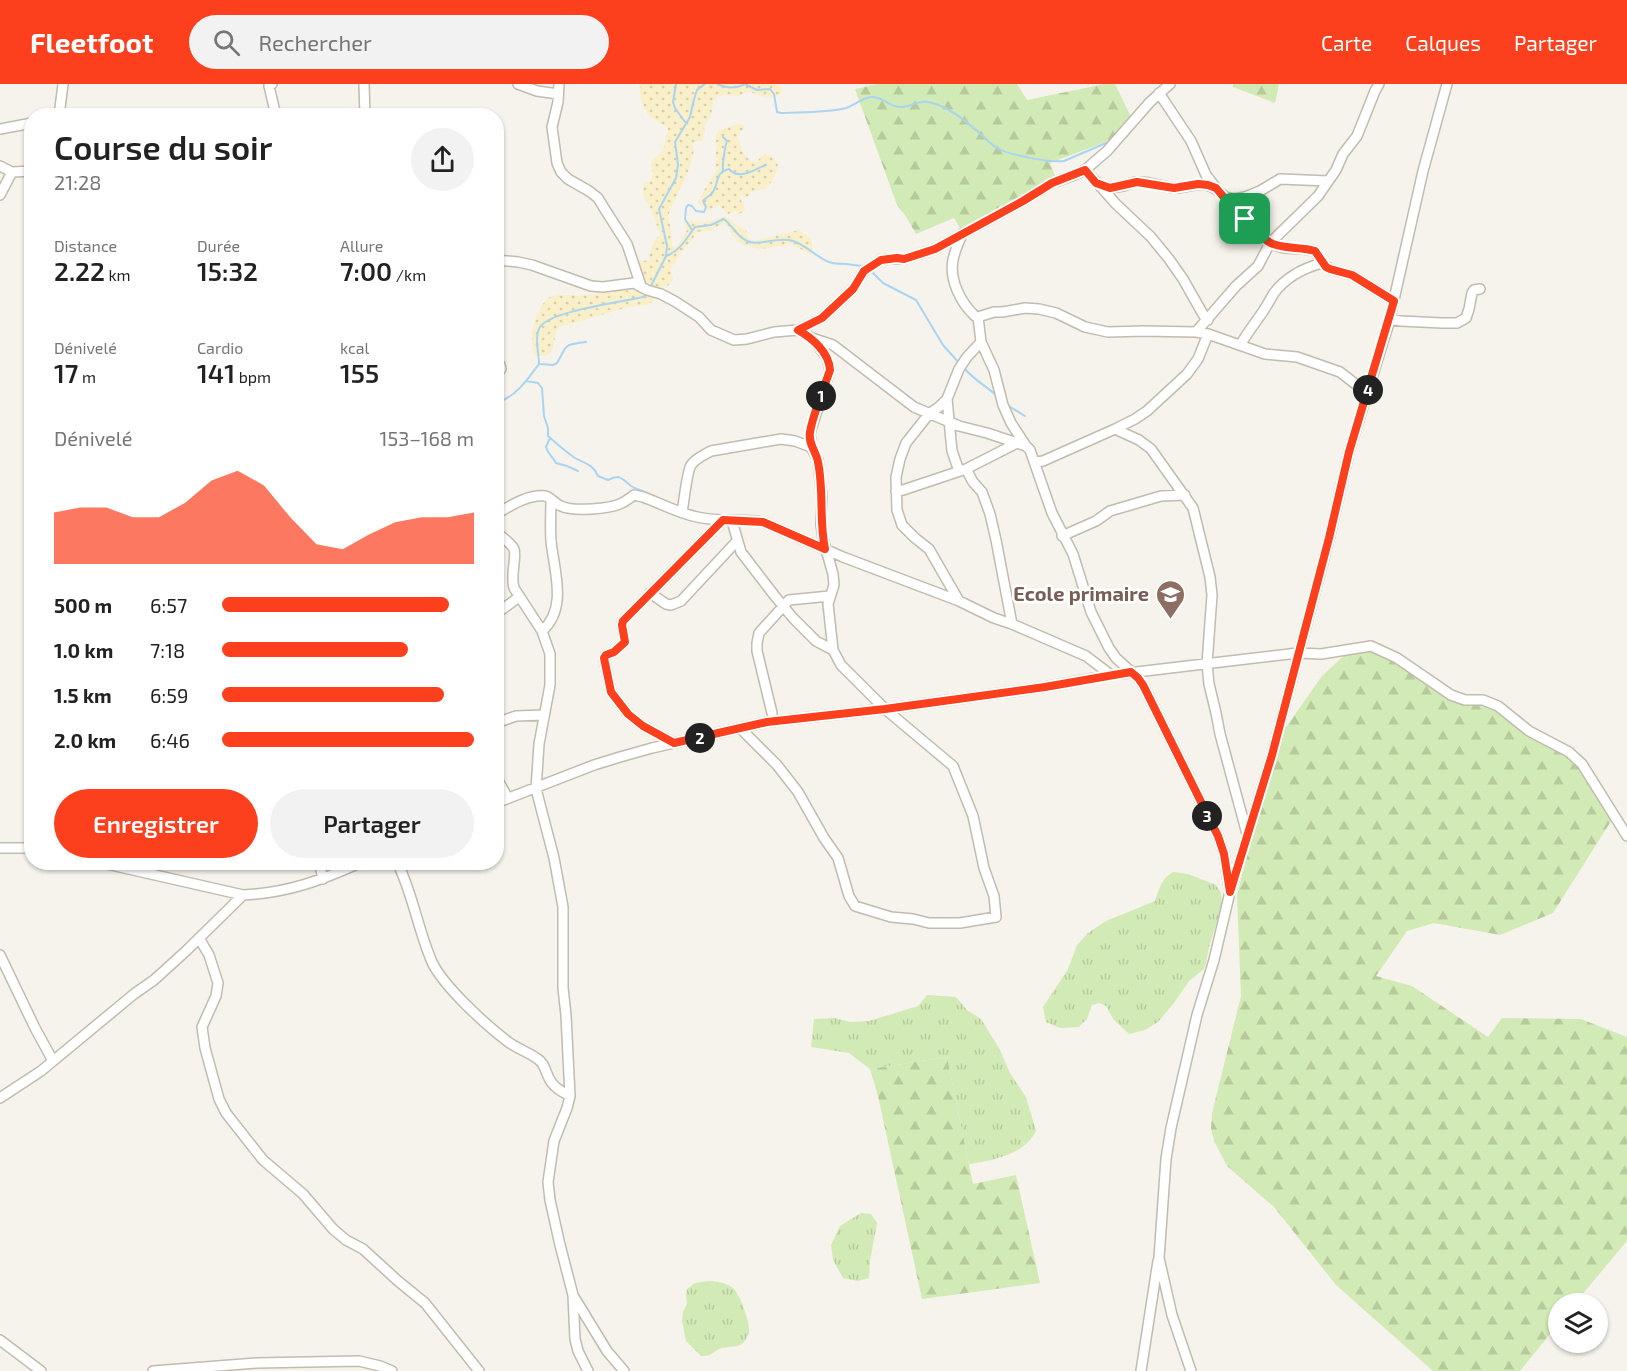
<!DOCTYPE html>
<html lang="fr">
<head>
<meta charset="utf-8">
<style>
  :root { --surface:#fff; --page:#f2f2f2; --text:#222; --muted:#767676; --accent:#fc3f1d }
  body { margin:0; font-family:"Exo 2",sans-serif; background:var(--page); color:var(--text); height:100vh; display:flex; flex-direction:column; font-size:22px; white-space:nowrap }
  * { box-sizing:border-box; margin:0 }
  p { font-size:20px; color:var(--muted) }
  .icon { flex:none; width:33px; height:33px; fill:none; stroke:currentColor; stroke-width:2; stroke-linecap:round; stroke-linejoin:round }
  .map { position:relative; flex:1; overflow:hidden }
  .panel { position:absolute; left:24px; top:24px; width:480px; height:762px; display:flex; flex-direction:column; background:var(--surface); border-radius:24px; box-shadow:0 2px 4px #0004 }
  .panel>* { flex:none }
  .buttons { position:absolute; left:1548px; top:1209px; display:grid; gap:12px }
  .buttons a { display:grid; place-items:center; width:60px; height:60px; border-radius:50%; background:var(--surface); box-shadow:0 2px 4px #0004; font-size:30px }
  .pin { position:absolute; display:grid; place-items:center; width:51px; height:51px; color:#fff; margin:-26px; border-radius:12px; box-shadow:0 3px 9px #0006 }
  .km { position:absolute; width:30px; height:30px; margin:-15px; border-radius:50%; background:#222; color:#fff; font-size:16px; line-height:30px; text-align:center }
  .round { display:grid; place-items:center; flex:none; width:63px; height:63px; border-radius:32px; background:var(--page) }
  .overview { display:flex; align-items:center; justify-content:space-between; height:102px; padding:0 30px }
  h1 { font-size:33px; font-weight:600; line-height:45px }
  .metrics { display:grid; grid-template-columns:repeat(3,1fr); gap:9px; height:102px; padding:6px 30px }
  .metrics div { display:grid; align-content:center }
  .metrics b { font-size:26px; font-weight:600 }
  .metrics small { font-size:16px; font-weight:400 }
  .metrics p { font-size:16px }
  .chart { height:168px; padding:12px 30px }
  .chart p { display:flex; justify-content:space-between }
  .chart svg { width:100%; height:108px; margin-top:6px; fill:var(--accent); opacity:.7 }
  .action { display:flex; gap:12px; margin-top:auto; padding:12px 30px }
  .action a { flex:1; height:69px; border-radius:36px; background:var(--accent); color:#fff; font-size:24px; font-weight:600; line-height:69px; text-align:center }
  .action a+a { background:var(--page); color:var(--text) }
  ul { padding:0 30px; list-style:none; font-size:20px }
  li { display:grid; grid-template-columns:96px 72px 1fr; align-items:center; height:45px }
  li i { height:15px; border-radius:8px; background:var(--accent) }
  header { display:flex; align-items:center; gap:36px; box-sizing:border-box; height:84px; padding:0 30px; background:var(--accent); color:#fff }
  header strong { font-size:28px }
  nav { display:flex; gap:33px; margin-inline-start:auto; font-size:21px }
  .search { width:420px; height:54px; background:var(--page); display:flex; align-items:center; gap:15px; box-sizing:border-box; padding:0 21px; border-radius:33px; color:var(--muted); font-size:22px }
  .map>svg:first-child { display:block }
  .grass { fill:url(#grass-tufts) }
  .forest { fill:url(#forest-firs) }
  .sand { fill:url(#sand-dots) }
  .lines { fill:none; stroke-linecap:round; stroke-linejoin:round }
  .stream { stroke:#a9d4f2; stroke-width:2 }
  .minor-casing { stroke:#c2bbae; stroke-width:12 }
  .minor { stroke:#fff; stroke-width:9 }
  .route-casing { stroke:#fff; stroke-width:12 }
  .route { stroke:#fc3f1d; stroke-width:8 }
  .labels { text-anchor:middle; stroke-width:5; stroke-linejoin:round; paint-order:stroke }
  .education-label { font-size:20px; font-weight:bold; fill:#785e54; stroke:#fff; text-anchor:end }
</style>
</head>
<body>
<header>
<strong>Fleetfoot</strong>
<div class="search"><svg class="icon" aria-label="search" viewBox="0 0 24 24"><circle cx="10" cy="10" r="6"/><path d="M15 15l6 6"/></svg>Rechercher</div>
<nav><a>Carte</a><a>Calques</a><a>Partager</a></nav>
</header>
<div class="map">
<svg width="1627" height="1287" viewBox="0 0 1627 1287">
  <defs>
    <pattern id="grass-tufts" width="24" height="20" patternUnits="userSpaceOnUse" patternTransform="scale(1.5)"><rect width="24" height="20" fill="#d2eab5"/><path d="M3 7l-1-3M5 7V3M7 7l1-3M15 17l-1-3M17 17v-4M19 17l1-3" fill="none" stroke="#b6ca9c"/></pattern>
    <pattern id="forest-firs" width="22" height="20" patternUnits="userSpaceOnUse" patternTransform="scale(1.5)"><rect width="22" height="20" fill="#d2eab5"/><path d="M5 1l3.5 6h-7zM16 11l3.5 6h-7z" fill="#b6ca9c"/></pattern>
    <pattern id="sand-dots" width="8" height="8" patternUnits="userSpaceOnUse" patternTransform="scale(1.5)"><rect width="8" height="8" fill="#f9efc9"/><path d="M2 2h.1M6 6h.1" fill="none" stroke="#d7cead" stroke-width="1.8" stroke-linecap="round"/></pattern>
  </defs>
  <rect width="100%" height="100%" fill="#f6f3ec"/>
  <path class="grass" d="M1173,788L1188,790L1216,801L1221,809L1222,821L1209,863L1206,879L1204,885L1189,897L1174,919L1158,938L1145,946L1129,950L1114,936L1106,922L1099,919L1092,921L1087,935L1079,943L1060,944L1046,938L1043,923L1068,885L1077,861L1088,849L1106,837L1155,817C1159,805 1161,795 1173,788Z
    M927,911L956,913L967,926L981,935L999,964L1010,989L1026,1013L1036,1047C1024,1071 993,1076 969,1080L947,973L870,985L849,969L811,963L814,935L835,934L850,938L869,937L918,922Z
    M861,1129L871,1130L877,1139L870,1177L869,1194L858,1197L843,1194L833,1176L831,1161L840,1142Z
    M708,1197C716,1197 728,1199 734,1205C740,1211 751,1241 749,1249C748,1252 746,1255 744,1258C738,1264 730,1262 722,1264C712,1267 713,1273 701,1272L686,1257L682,1237L683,1228L687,1220L686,1211L687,1205L695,1199Z"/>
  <path class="forest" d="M877,0H1017L1027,16L1105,0H1115L1133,37L1116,54L1050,79L1057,97L963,149L954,134L916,150L905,131L897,121L855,5Z
    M1233,0H1279L1275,19L1233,3Z
    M1371,564L1397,576L1451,613L1483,618L1569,668L1613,734L1553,829L1500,851L1434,839L1407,847L1376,892L1412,902L1488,953L1502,934L1581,935L1627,953V1157L1575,1219L1558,1220V1240L1520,1287H1433L1336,1201L1274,1123L1227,1082L1214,1057L1211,1044L1212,1029L1241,912L1237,811L1277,656L1322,592L1349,567Z
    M947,973L973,1100L1016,1091L1040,1199L922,1215L878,1012L870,985Z"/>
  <path class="sand" d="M640,0H763L777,1L782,4L780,11C770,15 758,12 749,7L739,12L724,11L717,13L713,17L711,33L707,37L704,44L705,49L702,57L695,58L693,60L694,67L688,88L670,126L668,133L671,145L672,161L676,164L687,146L683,137L710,138L724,132L746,146L748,154L754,157L799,146L812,155V171L791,160L760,165L741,160L732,151L727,141L723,140L711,146L697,148C692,157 673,177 671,185C671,188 672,192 673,195L668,202L661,204L652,218L646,221L628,223L560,243L556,248L552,268L545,272L533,271C533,265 532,258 532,252C532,242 541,215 552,212C563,210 574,212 585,211C602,210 619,205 636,207L642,201L637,178L649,176C650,166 652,156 661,151C654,137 653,124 643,112V100L650,97L653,92L651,80L653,75L663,67L668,45C664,40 661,40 655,36C643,29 639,14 640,0Z
    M738,40L743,41L745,44L737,51C741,62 743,76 756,78L762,72L766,70L774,74L778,81C775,96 768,108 752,107L746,115L741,111L739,113L744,121L745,127L739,130L735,127L728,130L719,121L709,127L699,120V115L716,87V51L719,46Z"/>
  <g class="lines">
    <path class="stream" d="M676,0L673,18L675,24L685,38
      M717,0C727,4 735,5 745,0
      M745,0L757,6L770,5L774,10L777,28L781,29C803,28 824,29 846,24C855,21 862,14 871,13C883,12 890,24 901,23C911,23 918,16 928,18C951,23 965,37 983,52C987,56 992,61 997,64C1009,71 1050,79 1064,77L1106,59
      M723,53L727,57C725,63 722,80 723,86
      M692,146L685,135L686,124L688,121L692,122L696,127L704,128L706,123L703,117C705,114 709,113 711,110C720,101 713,89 729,85C740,97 754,85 766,81
      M666,172C680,167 686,155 695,143L711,141L724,135C733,142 737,153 747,157C759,163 777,152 793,157C806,161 816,173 829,178C836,181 840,179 847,180C853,181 858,182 865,182
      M869,185L883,199L916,216L943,261L960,280
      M650,204L666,172L667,162L659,125L676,94L678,81L675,58L690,33L694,15L697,6L705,0
      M540,280L553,281L557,279C568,261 561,261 586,258
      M964,284C973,295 986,302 996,311
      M526,297L538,299L542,304L544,332L548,344V352C557,360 566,368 575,374C585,380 593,380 598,392L608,396C610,395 615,393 618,393C623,394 627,399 631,402C637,406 644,406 649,411
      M496,319C515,314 528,295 539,280C539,269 534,253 540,243C550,227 622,218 643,213L649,209
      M1007,321L1025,332
      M550,354L546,363C548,370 553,373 556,379L567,382L578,387"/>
    <defs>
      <path id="minor" d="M272,0L269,2L276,32
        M364,0L365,32
        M518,0L537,7L558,10
        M559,0L558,18L552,43L557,79L561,88L568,95L589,107L598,114L604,124L627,160L641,202
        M1159,9L1191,57L1206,91L1216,104
        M59,32L63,0
        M0,45L32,39
        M0,82L12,88L32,87
        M1085,86C1098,101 1103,107 1124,102C1128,100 1133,98 1137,98C1150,97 1162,103 1174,104C1185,104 1195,99 1206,101C1226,104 1250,147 1270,159C1283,167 1300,163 1315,167L1322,179L1330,185L1352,191L1394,217
        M1100,102L1116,120L1151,153L1169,175L1183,195L1204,232L1208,236
        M0,111L12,88
        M1224,113L1234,115L1245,113L1260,107L1280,95L1328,97
        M963,149C959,157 955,166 953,176C949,196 961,219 975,232L978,233L994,228H1002L1025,224L1039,225L1056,229L1085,243L1108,248L1143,247L1196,248L1208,250L1265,270L1297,273L1340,288L1367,309
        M496,176L518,178L532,181L591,202L603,203L634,199L647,206L661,210L676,218L699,233L711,246L734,256L747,255L774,248L798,246L822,234L853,205L864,187L881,176L888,175H904L935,165L1023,117L1052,99L1074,91L1085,86L1107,67L1150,18L1170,0
        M978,233L981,258L994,286L1003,321L1011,339L1026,362
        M1389,235L1401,237L1442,239H1457L1466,234L1469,225L1472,209L1474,206L1480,205
        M798,246L812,254L833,261L914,323L959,342L987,349L1026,362L1030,366L1052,429L1073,470L1091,528L1109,564L1116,574L1138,594L1143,601L1218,752L1224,770L1229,803
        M1196,248L1236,202L1258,182L1270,159L1318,112L1336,86L1343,70L1357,52L1375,7L1379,0
        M1240,261C1247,250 1254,240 1262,229C1266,223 1270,216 1274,209C1286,193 1304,184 1322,179
        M496,277L500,281L501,285L496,291
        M947,315L952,367L959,387
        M1115,345L1139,356L1151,365L1193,424L1210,493L1212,511L1207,580L1209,600L1216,629L1220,650L1247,750
        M811,363L810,349L830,286L827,274L812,254
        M1035,378L1043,377L1115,345L1135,335L1147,327L1187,290L1198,275L1208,250
        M966,385L973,398L982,408L990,430L996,456L1012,540
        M896,407L903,406L966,385L1015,360
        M682,428C684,418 687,387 691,381C696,374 704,371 711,367L781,355L795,357L811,363L818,376L822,414L821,441L823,455L833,490L834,501L828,520L833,566L841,581L885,625L953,682L973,732L984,784L994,812L996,833L960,839H929L913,835L891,833L855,822L849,812L838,774L824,754L798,708L777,681L740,644
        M496,430C510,422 528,410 545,412C551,413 555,420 561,422C573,428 610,425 622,419C626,417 630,414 634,411L643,413C660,419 678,429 697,433C718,438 741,435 763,438L843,473L959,517L994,534L1012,540L1086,572L1111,591
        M732,437L741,468L774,511L793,534L816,557L833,566
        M496,448C502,453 511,459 514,465C517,473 510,491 514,504L542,547L550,570V601L539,660L536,705L554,774L563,823V904L566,931L570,1012L567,1024L554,1057L548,1098L550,1116L560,1161L573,1211L575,1255L578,1267L588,1287
        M1062,452L1096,437L1110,427L1161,412L1185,411
        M650,509L666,520L671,521L681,517L737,457
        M959,517L929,465L915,454L902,441L897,426L896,393L900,375L906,359L929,330L939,323L947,315L959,285L967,273L981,258
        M496,530L519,513
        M542,547C568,524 554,487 551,457C550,444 551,429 551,415
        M772,629L757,567V559L759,549L789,516L830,512
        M496,639L516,632L544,631
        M674,659L643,642L628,630L611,608L604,574L606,571L614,568L625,558L622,541L623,537L723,436
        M496,693L508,714
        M496,719L594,681L620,673L652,664L767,638L885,625L1045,603L1111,591L1298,569L1321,570L1371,562L1397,574L1451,611L1465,616H1483L1498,622L1529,647L1569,668L1582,680L1627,752
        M0,764H32
        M98,778L243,811C288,809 322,796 362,778
        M319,778L323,795
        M397,778C413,810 418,846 432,878C443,902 486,941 507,957C517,965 529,968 539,976C546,981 546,992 552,999C556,1005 564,1009 570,1012
        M199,854L209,871L218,899L216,912L202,943L205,964L219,1015L226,1029L263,1076L303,1110L333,1145L346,1156L363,1165L398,1197L425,1219L479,1287
        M0,871L35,944L53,977
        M0,1014L41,987L134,910L154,896L186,867L243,811
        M574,1213L607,1267L624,1287
        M0,1256L41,1287
        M153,1287L257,1279L359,1277L380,1282L392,1287
        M1141,1287L1158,1177
        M1191,1287L1172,1231L1159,1174L1166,1075L1171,1044L1197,931L1214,876L1230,808L1272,671L1329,455L1349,368L1388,242L1423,87L1447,0"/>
    </defs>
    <use href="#minor" class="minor-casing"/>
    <use href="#minor" class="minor"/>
  </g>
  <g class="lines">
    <defs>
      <path id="route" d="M1085,86L1096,99L1110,104L1137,98L1174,104L1198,100L1208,101L1216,104C1229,119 1256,153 1273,160C1287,165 1301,163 1315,167L1326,183L1330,185L1352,191L1394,217L1349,368L1329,454L1272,671L1230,808L1224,770L1218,752L1143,601L1138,594L1131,588L1045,603L885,625L767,638L674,659L643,642L628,630L611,608L604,574L606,571L614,568L625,558L622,541L623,537L723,436L763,438L825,465C819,437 824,407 818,378C816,367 808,360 810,348C813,330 824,304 830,286C829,268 812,254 798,246L822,234L853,205L864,187L881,176L897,174L904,175L935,165L1023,117L1052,99Z"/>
    </defs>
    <use href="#route" class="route-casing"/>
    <use href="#route" class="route"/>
  </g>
  <defs>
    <symbol id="school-pin" viewBox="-11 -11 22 30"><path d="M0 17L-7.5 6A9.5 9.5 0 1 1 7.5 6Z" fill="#8d6e63" stroke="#fff"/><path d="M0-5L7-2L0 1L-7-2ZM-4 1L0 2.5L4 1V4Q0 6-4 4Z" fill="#fff"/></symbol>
  </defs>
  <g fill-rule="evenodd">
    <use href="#school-pin" x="1154" y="494" width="33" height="45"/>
  </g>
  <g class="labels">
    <g class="education-label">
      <text x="1149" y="517">Ecole primaire</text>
    </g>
  </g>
</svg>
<div class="buttons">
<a><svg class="icon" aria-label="layers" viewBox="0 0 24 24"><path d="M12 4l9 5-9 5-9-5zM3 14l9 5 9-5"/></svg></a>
</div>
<div class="pin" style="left:1245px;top:135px;background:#1e9e55"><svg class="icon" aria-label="arrive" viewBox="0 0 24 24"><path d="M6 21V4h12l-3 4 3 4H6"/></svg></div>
<b class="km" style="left:821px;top:312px">1</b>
<b class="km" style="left:700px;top:654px">2</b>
<b class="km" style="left:1207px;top:732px">3</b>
<b class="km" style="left:1368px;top:306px">4</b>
<section class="panel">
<div class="overview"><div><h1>Course du soir</h1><p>21:28</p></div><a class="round"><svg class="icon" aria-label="share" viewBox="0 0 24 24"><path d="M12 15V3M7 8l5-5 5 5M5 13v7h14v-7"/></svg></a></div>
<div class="metrics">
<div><p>Distance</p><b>2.22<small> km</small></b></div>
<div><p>Durée</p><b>15:32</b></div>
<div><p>Allure</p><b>7:00<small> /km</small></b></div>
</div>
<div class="metrics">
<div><p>Dénivelé</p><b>17<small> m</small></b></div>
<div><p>Cardio</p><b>141<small> bpm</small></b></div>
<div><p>kcal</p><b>155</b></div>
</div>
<div class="chart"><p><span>Dénivelé</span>153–168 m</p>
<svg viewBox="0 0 160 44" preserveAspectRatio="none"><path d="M0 44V23L10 21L20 21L30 25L40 25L50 19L60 10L70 6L80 12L90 25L100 36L110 38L120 32L130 27L140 25L150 25L160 23V44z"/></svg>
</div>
<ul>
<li><b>500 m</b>6:57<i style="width:90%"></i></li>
<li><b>1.0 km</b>7:18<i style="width:74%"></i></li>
<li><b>1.5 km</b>6:59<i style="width:88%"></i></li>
<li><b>2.0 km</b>6:46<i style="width:100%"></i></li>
</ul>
<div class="action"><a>Enregistrer</a><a>Partager</a></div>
</section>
</div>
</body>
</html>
